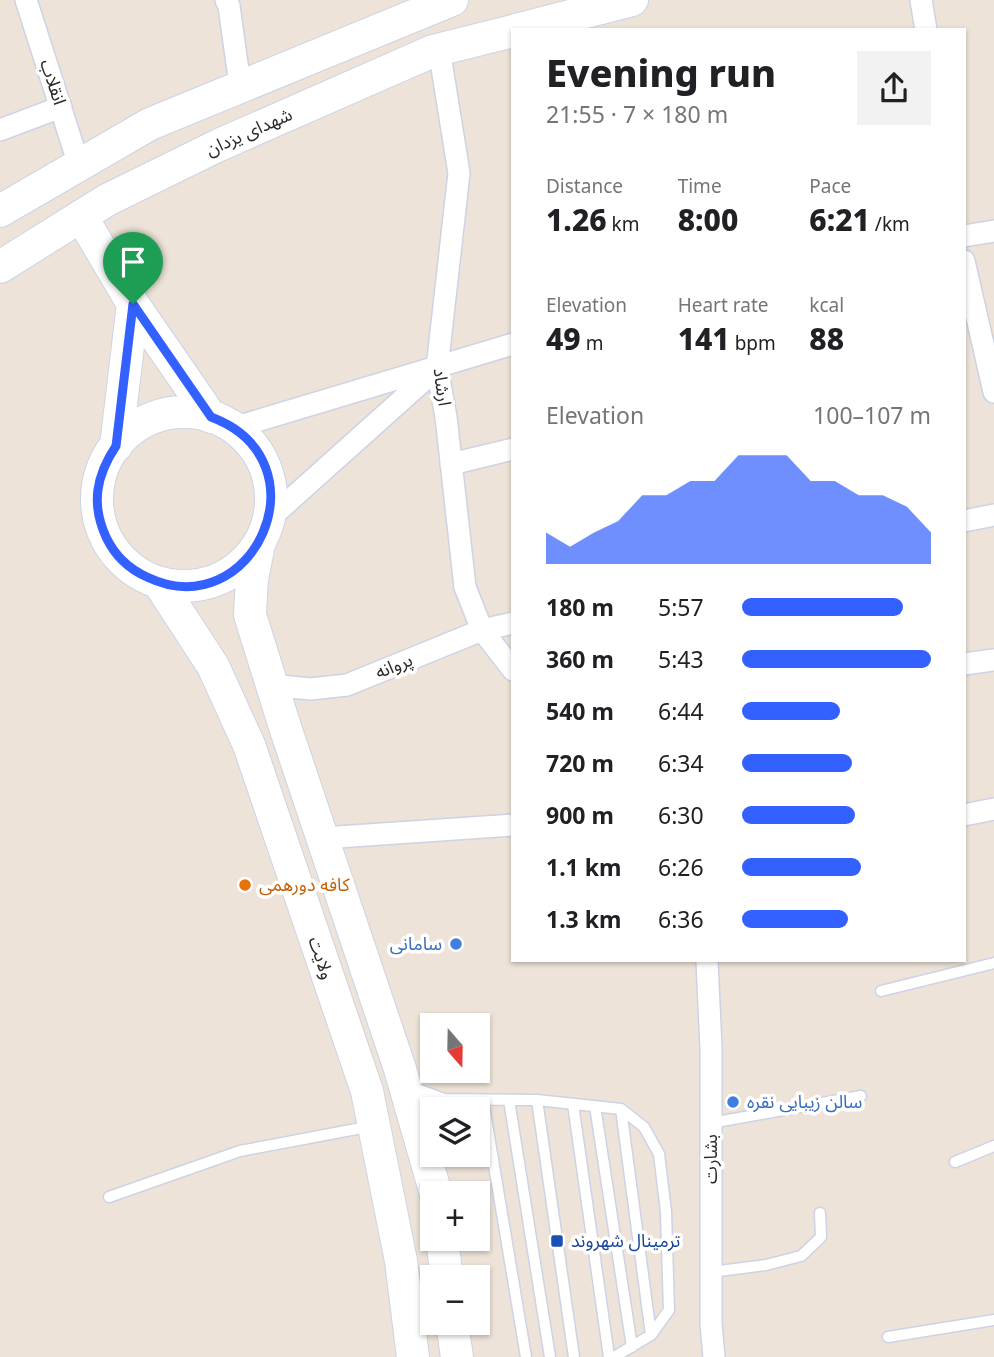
<!DOCTYPE html>
<html lang="en">
<head>
<meta charset="utf-8">
<style>
  :root { --surface:#fff; --page:#f2f2f2; --text:#202124; --muted:#757577; --accent:#3361ff }
  body { margin:0; font-family:"Noto Sans","Noto Sans Arabic",sans-serif; background:var(--page); color:var(--text); height:100vh; display:flex; flex-direction:column; font-size:26px; white-space:nowrap }
  * { box-sizing:border-box; margin:0 }
  p { font-size:23px; color:var(--muted) }
  .icon { flex:none; width:38px; height:38px; fill:none; stroke:currentColor; stroke-width:2; stroke-linecap:round; stroke-linejoin:round }
  .map { position:relative; flex:1; overflow:hidden }
  .panel { position:absolute; left:511px; top:28px; width:455px; height:934px; display:flex; flex-direction:column; background:var(--surface); border-radius:0px; box-shadow:0 2px 5px #0004 }
  .panel>* { flex:none }
  .needle { width:46px; rotate:160deg }
  .tools { position:absolute; left:420px; top:1013px; display:grid; gap:14px }
  .tools a { display:grid; place-items:center; width:70px; height:70px; border-radius:0px; background:var(--surface); box-shadow:0 2px 5px #0004; font-size:35px }
  .pin { position:absolute; display:grid; place-items:center; width:60px; height:60px; color:#fff; margin:-72px -30px; border-radius:50% 50% 50% 0; rotate:-45deg; box-shadow:0 0 7px #0007 }
  .pin .icon { rotate:45deg }
  .round { display:grid; place-items:center; flex:none; width:74px; height:74px; border-radius:0px; background:var(--page) }
  .summary { display:flex; align-items:center; justify-content:space-between; height:119px; padding:0 35px }
  h1 { font-size:38px; font-weight:800; line-height:52px }
  .figures { display:grid; grid-template-columns:repeat(3,1fr); gap:10px; height:119px; padding:7px 35px }
  .figures div { display:grid; align-content:center }
  .figures b { font-size:30px; font-weight:800 }
  .figures small { font-size:19px; font-weight:400 }
  .figures p { font-size:19px }
  .chart { height:196px; padding:14px 35px }
  .chart p { display:flex; justify-content:space-between }
  .chart svg { width:100%; height:126px; margin-top:7px; fill:var(--accent); opacity:.7 }
  ul { padding:0 35px; list-style:none; font-size:23px }
  li { display:grid; grid-template-columns:112px 84px 1fr; align-items:center; height:52px }
  li i { height:18px; border-radius:9px; background:var(--accent) }
  .map>svg:first-child { display:block }
  .lines { fill:none; stroke-linecap:round; stroke-linejoin:round }
  .lane-casing { stroke:#cdd3e4; stroke-width:13 }
  .street-casing { stroke:#cdd3e4; stroke-width:24 }
  .secondary-casing { stroke:#cdd3e4; stroke-width:34 }
  .lane { stroke:#fff; stroke-width:10 }
  .street { stroke:#fff; stroke-width:21 }
  .secondary { stroke:#fff; stroke-width:32 }
  .route-casing { stroke:#fff; stroke-width:14 }
  .route { stroke:#3361ff; stroke-width:9 }
  .food-dot { fill:#e8710a; stroke:#fff; stroke-width:2.5 }
  .shop-dot { fill:#3f7fe0; stroke:#fff; stroke-width:2.5 }
  .transit-dot { fill:#1a4fb4; stroke:#fff; stroke-width:2.5 }
  .labels { text-anchor:middle; stroke-width:7; stroke-linejoin:round; paint-order:stroke }
  .street-label { font-size:18px; fill:#292929; stroke:#fff }
  .food-label { font-size:18px; fill:#c56008; stroke:#fff; text-anchor:start }
  .shop-label { font-size:18px; fill:#366cbe; stroke:#fff; text-anchor:end }
  .transit-label { font-size:18px; fill:#164399; stroke:#fff; text-anchor:start }
</style>
</head>
<body>
<div class="map">
<svg width="994" height="1357" viewBox="0 0 994 1357">
  <rect width="100%" height="100%" fill="#ede3d8"/>
  <g class="lines">
    <defs>
      <path id="lane" d="M881,991L994,963
        M409,1086L444,1099L537,1100L621,1109L644,1127L659,1154L666,1212L669,1310L651,1335L614,1357
        M483,1100L526,1357
        M509,1100L550,1357
        M537,1100L574,1357
        M573,1104L609,1357
        M595,1106L632,1347
        M621,1109L651,1335
        M711,1123L861,1096
        M955,1162L994,1146
        M109,1197L240,1151L372,1126
        M711,1272L766,1265L801,1256L821,1237L820,1213
        M888,1337L994,1320"/>
      <path id="street" d="M26,0L79,165
        M226,0L229,6L240,85
        M921,0L926,30
        M439,49L459,173L437,368L446,417L465,587L482,630L513,670
        M0,130L61,107
        M964,236L994,231
        M964,261L994,392
        M233,428L513,344
        M451,464L513,449
        M270,518L433,372
        M964,521L994,515
        M964,664L994,660
        M271,685L310,689L347,685L482,630L513,623
        M964,815L994,809
        M323,838L513,825
        M707,961L711,1048V1324L714,1357"/>
      <path id="secondary" d="M516,30L632,0
        M0,211L150,124L452,0
        M81,216L133,304
        M0,267L107,200L219,145L433,51L513,31
        M97 499a87 87 0 1 1 174 0a87 87 0 1 1-174 0Z
        M116,446L133,304L211,417
        M259,544L252,579L250,615L285,727L400,1069L436,1194
        M159,583L213,666L249,745L367,1091L401,1261L413,1357
        M442,1239L447,1278
        M452,1323L457,1357"/>
    </defs>
    <use href="#lane" class="lane-casing"/>
    <use href="#street" class="street-casing"/>
    <use href="#secondary" class="secondary-casing"/>
    <use href="#lane" class="lane"/>
    <use href="#street" class="street"/>
    <use href="#secondary" class="secondary"/>
  </g>
  <g class="lines">
    <defs>
      <path id="route" d="M133,304L211,417C329,461 253,628 147,577C129,569 115,556 106,537C91,504 96,476 116,446Z"/>
    </defs>
    <use href="#route" class="route-casing"/>
    <use href="#route" class="route"/>
  </g>
  <circle class="food-dot" cx="245" cy="885" r="7"/>
  <g class="shop-dot">
    <circle cx="456" cy="944" r="7"/>
    <circle cx="733" cy="1102" r="7"/>
  </g>
  <rect class="transit-dot" x="550" y="1234" width="14" height="14" rx="3.5"/>
  <g class="labels">
    <g class="street-label">
      <text transform="translate(53 82) rotate(72)" y="6">انقلاب</text>
      <text transform="translate(249 132) rotate(-24)" y="6">شهدای یزدان</text>
      <text transform="translate(442 387) rotate(82)" y="6">ارشاد</text>
      <text transform="translate(394 666) rotate(-22)" y="6">پروانه</text>
      <text transform="translate(321 958) rotate(71)" y="6">ولایت</text>
      <text transform="translate(711 1159) rotate(-90)" y="6">بشارت</text>
    </g>
    <g class="food-label">
      <text x="259" y="891">کافه دورهمی</text>
    </g>
    <g class="shop-label">
      <text x="442" y="950">سامانی</text>
      <text x="747" y="1108" text-anchor="start">سالن زیبایی نقره</text>
    </g>
    <g class="transit-label">
      <text x="571" y="1247">ترمینال شهروند</text>
    </g>
  </g>
</svg>
<div class="tools">
<a><svg class="needle" viewBox="-14 -14 28 28"><path d="M0-13l5 13h-10z" fill="#e53935"/><path d="M0 13l5-13h-10z" fill="#757577"/></svg></a>
<a><svg class="icon" aria-label="layers" viewBox="0 0 24 24"><path d="M12 4l9 5-9 5-9-5zM3 14l9 5 9-5"/></svg></a>
<a>+</a>
<a>−</a>
</div>
<div class="pin" style="left:133px;top:304px;background:#1e9e55"><svg class="icon" aria-label="arrive" viewBox="0 0 24 24"><path d="M6 21V4h12l-3 4 3 4H6"/></svg></div>
<section class="panel">
<div class="summary"><div><h1>Evening run</h1><p>21:55 · 7 × 180 m</p></div><a class="round"><svg class="icon" aria-label="share" viewBox="0 0 24 24"><path d="M12 15V3M7 8l5-5 5 5M5 13v7h14v-7"/></svg></a></div>
<div class="figures">
<div><p>Distance</p><b>1.26<small> km</small></b></div>
<div><p>Time</p><b>8:00</b></div>
<div><p>Pace</p><b>6:21<small> /km</small></b></div>
</div>
<div class="figures">
<div><p>Elevation</p><b>49<small> m</small></b></div>
<div><p>Heart rate</p><b>141<small> bpm</small></b></div>
<div><p>kcal</p><b>88</b></div>
</div>
<div class="chart"><p><span>Elevation</span>100–107 m</p>
<svg viewBox="0 0 160 44" preserveAspectRatio="none"><path d="M0 44V33L10 38L20 33L30 29L40 20L50 20L60 15L70 15L80 6L90 6L100 6L110 15L120 15L130 20L140 20L150 24L160 33V44z"/></svg>
</div>
<ul>
<li><b>180 m</b>5:57<i style="width:85%"></i></li>
<li><b>360 m</b>5:43<i style="width:100%"></i></li>
<li><b>540 m</b>6:44<i style="width:52%"></i></li>
<li><b>720 m</b>6:34<i style="width:58%"></i></li>
<li><b>900 m</b>6:30<i style="width:60%"></i></li>
<li><b>1.1 km</b>6:26<i style="width:63%"></i></li>
<li><b>1.3 km</b>6:36<i style="width:56%"></i></li>
</ul>
</section>
</div>
</body>
</html>
